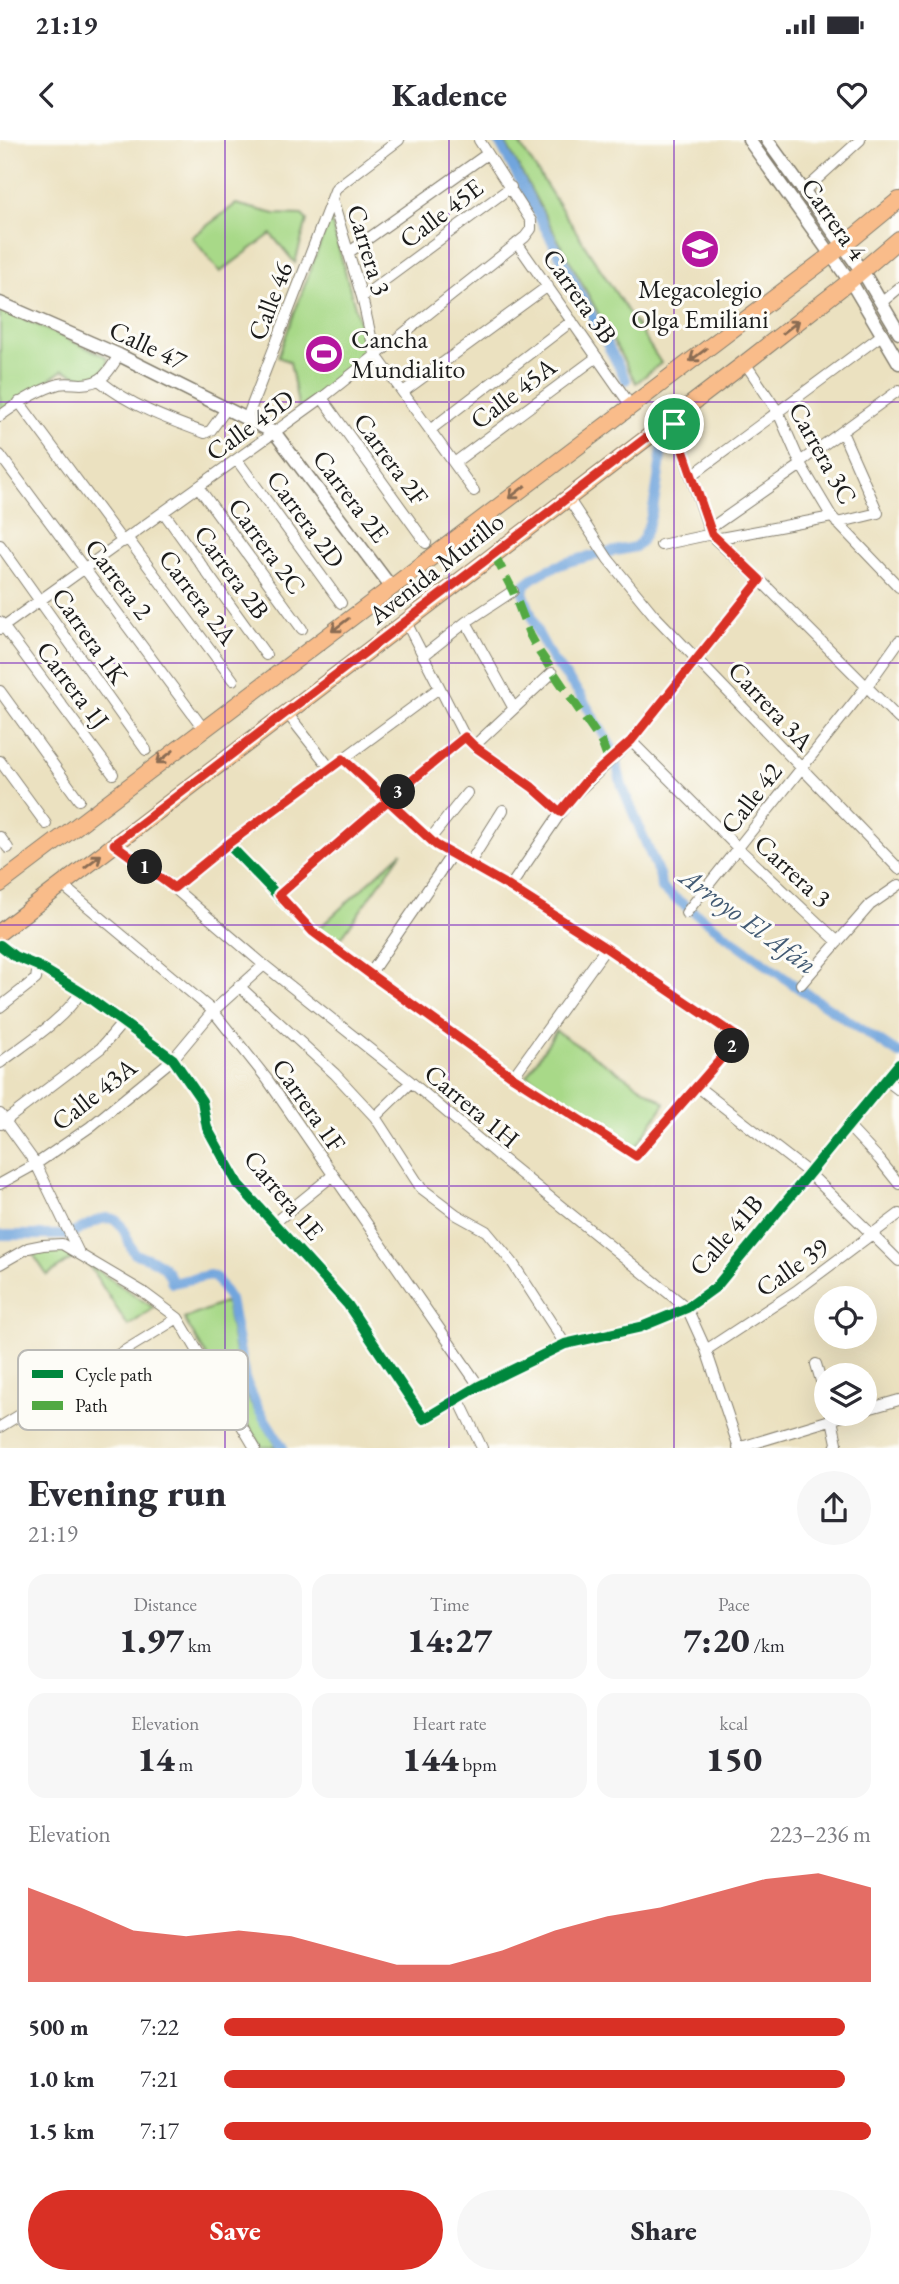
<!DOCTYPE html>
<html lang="en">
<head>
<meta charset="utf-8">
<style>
  :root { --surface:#fff; --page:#f7f7f7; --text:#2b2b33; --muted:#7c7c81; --accent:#d93025 }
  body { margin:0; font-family:"EB Garamond",serif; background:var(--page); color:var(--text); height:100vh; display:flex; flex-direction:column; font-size:26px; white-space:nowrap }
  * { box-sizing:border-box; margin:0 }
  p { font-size:23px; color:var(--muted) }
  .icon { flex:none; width:38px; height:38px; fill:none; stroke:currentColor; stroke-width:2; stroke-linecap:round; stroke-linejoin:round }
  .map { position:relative; height:1308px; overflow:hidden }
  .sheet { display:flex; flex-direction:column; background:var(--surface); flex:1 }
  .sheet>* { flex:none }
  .tools { position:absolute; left:814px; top:1146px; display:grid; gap:14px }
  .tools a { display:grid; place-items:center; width:63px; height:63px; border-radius:50%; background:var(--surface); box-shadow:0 7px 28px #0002; font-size:35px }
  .pin { position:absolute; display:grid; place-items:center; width:60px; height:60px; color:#fff; margin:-30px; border:4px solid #fff; border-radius:50%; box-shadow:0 2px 7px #0007 }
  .km { position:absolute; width:35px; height:35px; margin:-18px; border-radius:50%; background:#222; color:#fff; font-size:19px; line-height:35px; text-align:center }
  .round { display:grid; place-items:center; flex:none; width:74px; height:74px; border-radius:37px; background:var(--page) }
  .headline { display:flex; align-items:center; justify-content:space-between; height:119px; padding:0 28px }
  h1 { font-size:38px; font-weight:800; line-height:52px }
  .metrics { display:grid; grid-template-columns:repeat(3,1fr); gap:10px; height:119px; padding:7px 28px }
  .metrics div { display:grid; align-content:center; border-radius:18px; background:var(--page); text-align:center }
  .metrics b { font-size:35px; font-weight:800 }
  .metrics small { font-size:19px; font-weight:400 }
  .metrics p { font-size:19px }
  .chart { height:196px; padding:14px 28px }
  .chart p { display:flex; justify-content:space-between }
  .chart svg { width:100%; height:126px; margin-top:7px; fill:var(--accent); opacity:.7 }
  .primary-button { display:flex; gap:14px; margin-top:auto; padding:14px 28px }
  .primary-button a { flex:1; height:80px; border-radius:42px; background:var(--accent); color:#fff; font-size:28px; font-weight:800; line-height:80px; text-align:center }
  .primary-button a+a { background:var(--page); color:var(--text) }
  ul { padding:0 28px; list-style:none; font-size:23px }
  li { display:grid; grid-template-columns:112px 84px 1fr; align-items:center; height:52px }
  li i { height:18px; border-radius:9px; background:var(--accent) }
  .status { display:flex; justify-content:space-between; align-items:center; height:49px; padding:0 35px; background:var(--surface); direction:ltr }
  .status svg { height:19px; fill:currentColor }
  header { display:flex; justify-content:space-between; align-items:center; height:91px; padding:0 28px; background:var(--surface); font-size:32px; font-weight:800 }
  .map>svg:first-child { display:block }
  .green { fill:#a8d988; stroke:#627a52; stroke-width:2 }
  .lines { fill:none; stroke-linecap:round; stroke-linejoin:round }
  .canal { stroke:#71a5dd; stroke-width:10 }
  .minor-casing { stroke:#847e6e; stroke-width:12 }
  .tertiary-casing { stroke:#847e6e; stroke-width:15 }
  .primary-casing { stroke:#847e6e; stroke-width:18 }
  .minor { stroke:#fff; stroke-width:10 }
  .tertiary { stroke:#fff; stroke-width:12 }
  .primary { stroke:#f9bc8a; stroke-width:16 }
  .quiet { stroke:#52a943; stroke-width:9; stroke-dasharray:18 9; stroke-linecap:butt }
  .cycleway-casing { stroke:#fdfcf7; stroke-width:15 }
  .cycleway { stroke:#00873e; stroke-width:10 }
  .oneway { stroke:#8a6c53 }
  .route-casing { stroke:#fff; stroke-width:14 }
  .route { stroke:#d93025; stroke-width:9 }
  .grid { fill:none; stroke:#7b2cbf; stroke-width:2; stroke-opacity:0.55 }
  .labels { text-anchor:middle; stroke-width:6; stroke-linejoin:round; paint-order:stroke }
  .street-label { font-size:26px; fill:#1c1c1c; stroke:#fdfcf7 }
  .poi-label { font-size:26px; fill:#1c1c1c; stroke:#fdfcf7 }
  .water-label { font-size:28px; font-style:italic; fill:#425a73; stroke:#fdfcf7 }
  .key { fill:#fdfcf7; stroke:#bab9b5; stroke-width:2 }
  .key-label { font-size:19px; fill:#1c1c1c }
</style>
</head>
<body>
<div class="status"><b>21:19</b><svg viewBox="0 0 49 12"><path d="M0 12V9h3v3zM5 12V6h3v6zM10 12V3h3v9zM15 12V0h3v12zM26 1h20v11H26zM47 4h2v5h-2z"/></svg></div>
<header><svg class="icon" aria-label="back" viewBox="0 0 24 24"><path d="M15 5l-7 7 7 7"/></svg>Kadence<svg class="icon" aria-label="heart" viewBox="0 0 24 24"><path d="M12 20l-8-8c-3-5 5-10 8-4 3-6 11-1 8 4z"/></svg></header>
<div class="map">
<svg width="899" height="1308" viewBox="0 0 899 1308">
  <rect width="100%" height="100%" fill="#fdfcf7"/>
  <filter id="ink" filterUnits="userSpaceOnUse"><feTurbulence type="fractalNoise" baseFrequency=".0143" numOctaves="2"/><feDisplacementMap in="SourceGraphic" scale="14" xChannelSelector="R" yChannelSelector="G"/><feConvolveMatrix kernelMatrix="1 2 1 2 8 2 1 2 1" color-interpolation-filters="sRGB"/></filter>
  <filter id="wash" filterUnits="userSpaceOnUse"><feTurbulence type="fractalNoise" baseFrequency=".00686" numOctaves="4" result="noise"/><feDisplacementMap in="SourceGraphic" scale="28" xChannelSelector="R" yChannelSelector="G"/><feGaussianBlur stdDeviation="1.57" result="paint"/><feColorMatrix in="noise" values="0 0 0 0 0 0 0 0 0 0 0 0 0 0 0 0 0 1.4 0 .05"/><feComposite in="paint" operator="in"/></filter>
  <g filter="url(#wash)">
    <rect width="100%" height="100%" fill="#ebe1c0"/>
    <path class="green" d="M504,0H517L661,223L636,243Z
      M236,64L275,74L302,75L307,80L295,123L271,94L220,132L192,97Z
      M330,77L368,214L299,270L290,222L278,217Z
      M0,168L107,217L108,224L99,237L87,240L63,230L0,273Z
      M402,712L336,805L317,790Z
      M556,891L665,963L636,1007L527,935Z
      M61,1107L76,1116L47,1135L31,1111Z
      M88,1124L154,1168L128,1186Z
      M226,1162L241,1247L277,1307H262L184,1179Z"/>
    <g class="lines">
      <path class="canal" d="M498,0L626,240
        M664,293C660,318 655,396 635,407C599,415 553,420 525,444L523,452L538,493L552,519L579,553L613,610L622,646L660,737L661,748L797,847L899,914
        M0,1095H67C82,1092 105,1068 119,1083C127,1092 128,1105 135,1114C153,1119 168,1124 172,1143L210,1135L216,1138L230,1160L245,1239L259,1270L283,1308"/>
    </g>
  </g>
  <g filter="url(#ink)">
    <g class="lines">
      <defs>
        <path id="minor" d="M804,51L860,0
          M332,59L362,157L375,214L474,351
          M517,103L631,266
          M348,113L487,14
          M362,157L511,47
          M882,162L899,148
          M745,223L778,272L801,325L832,377L899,447
          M100,241C131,266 167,279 205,293L211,290L227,268
          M403,252L548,146
          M322,258L426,403
          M19,262L123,402
          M0,276C18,263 38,250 59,244C67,242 74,244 81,244C102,244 109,232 119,215
          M247,278L336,48L399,0
          M672,278L709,389L715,399L760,440L899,579
          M430,290L572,181
          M0,315L203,588
          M237,320L341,463
          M800,322L899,250
          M454,323L597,217
          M691,336L883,194
          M199,348L302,489
          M568,358L608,419L653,474L899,729
          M164,373L266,515
          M837,383L878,373L842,292
          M709,389L801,325
          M128,399L233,540
          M715,399L832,377
          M0,405L146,610
          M661,405L712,394
          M0,482L113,634
          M406,482L465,597L474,606L532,647L560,672
          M466,482L513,567
          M0,489L322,258L525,97L531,89V81L479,0
          M423,516L466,482L513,451
          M0,551L79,660
          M287,573L330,628
          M631,601L738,708L838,802
          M474,606L552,533
          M0,621L46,684
          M0,697L8,708
          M430,699L467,653
          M114,704L174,748L264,825L411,942L495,1013L687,1168L706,1210L739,1308
          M228,704L313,792L513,937L636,1016L739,898L606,808L510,747L436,705L343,619
          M469,724L503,670
          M62,745L213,871L267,939L479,1246
          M510,747L570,659L631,601L760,440
          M174,748L228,704L439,548
          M279,755L359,685L465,597
          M686,773L867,546L899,501
          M0,805L14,816L38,826L81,852L173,919L202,961L207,988L238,1044L348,1165L424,1279L479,1246L565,1204L641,1187L687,1168L716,1147L899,924
          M370,834L452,714
          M801,844L870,765L899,745
          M239,846L335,934L375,977L421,1048L457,1075L486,1091L512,1122L565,1204
          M0,867L36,839L38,826
          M0,923C29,901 61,882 81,852
          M513,937L606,808
          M886,940L899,950
          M698,947L809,1033L899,1121
          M0,974L36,1024L79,1113
          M375,977L411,942
          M1,984L101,908L124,881
          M848,986L879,1019L899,1044
          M0,1044L36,1024L90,987L173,919L213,871L264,825
          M274,1083L332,1036
          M0,1124L28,1108L43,1105L62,1104L143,1152L178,1178L255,1308
          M706,1210L796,1151L899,1074
          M816,1224L826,1258
          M458,1258L482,1308
          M864,1270L899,1260
          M831,1275L837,1303L835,1308
          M0,1287L178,1178
          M738,1308L850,1274"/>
        <path id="tertiary" d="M749,0L854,147L899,223
          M767,0L866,137L899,193
          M0,163L119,215L275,293L391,447"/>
        <path id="primary" d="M0,744L848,102L899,60
          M0,792L745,223L850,141L899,99"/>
      </defs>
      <use href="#minor" class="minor-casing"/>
      <use href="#tertiary" class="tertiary-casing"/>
      <use href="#primary" class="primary-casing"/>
      <use href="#minor" class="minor"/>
      <use href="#tertiary" class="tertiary"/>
      <use href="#primary" class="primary"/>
      <path class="quiet" d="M494,414L513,451L530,495L540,513L602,603L609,622"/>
      <defs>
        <path id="cycleway" d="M228,704L313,792L513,937L636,1016L739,898L606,808L510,747L436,705L343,619
          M0,805L14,816L38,826L81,852L173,919L202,961L207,988L238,1044L348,1165L424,1279L479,1246L565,1204L641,1187L687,1168L716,1147L899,924"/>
      </defs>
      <use href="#cycleway" class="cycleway-casing"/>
      <use href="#cycleway" class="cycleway"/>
    </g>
    <defs><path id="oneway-shaft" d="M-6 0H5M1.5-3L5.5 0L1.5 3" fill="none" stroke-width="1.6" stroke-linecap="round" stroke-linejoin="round" transform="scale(1.75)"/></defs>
    <g class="oneway">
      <use href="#oneway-shaft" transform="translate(791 187) rotate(-38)"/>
      <use href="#oneway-shaft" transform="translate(698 215) rotate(143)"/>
      <use href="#oneway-shaft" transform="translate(517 352) rotate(143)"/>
      <use href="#oneway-shaft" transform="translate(340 485) rotate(143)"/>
      <use href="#oneway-shaft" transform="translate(165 617) rotate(142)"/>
      <use href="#oneway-shaft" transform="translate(93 721) rotate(-38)"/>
    </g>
  </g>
  <g class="lines" filter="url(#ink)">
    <defs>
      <path id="route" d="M674,284L672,278L114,704L174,748L228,704L343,619L436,705L510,747L606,808L739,898L636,1016L513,937L370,834L313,792L279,755C340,701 402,648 465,597L474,606L532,647L560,672L585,642L631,601L760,440L712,394L674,284"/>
    </defs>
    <use href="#route" class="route-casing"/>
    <use href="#route" class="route"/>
  </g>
  <path class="grid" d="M225,0V1308M449,0V1308M674,0V1308M0,262H899M0,523H899M0,785H899M0,1046H899"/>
  <defs>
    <symbol id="school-disc" viewBox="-11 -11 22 22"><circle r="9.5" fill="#b5179e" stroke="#fdfcf7"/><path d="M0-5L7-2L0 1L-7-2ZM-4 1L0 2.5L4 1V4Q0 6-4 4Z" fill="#fff"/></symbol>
    <symbol id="stadium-disc" viewBox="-11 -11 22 22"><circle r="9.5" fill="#b5179e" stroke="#fdfcf7"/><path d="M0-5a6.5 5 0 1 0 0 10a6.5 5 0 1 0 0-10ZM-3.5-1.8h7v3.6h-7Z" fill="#fff"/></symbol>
  </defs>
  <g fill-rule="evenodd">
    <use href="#school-disc" x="678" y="87" width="44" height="44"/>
    <use href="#stadium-disc" x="302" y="192" width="44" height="44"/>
  </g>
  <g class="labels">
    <g class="street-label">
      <text transform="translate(441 73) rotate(-37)" y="9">Calle 45E</text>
      <text transform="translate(834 79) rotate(55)" y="9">Carrera 4</text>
      <text transform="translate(369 110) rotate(73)" y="9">Carrera 3</text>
      <text transform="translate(580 156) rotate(55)" y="9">Carrera 3B</text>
      <text transform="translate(270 161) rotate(-69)" y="9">Calle 46</text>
      <text transform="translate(148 205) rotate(25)" y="9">Calle 47</text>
      <text transform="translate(513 253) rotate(-37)" y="9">Calle 45A</text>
      <text transform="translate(250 285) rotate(-36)" y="9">Calle 45D</text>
      <text transform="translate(823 313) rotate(61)" y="9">Carrera 3C</text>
      <text transform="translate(391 319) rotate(54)" y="9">Carrera 2F</text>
      <text transform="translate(351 356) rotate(53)" y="9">Carrera 2E</text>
      <text transform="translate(306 379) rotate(54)" y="9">Carrera 2D</text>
      <text transform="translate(267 406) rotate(54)" y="9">Carrera 2C</text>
      <text transform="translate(436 428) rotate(-38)" y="9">Avenida Murillo</text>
      <text transform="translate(232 432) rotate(54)" y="9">Carrera 2B</text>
      <text transform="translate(119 439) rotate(53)" y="9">Carrera 2</text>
      <text transform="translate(198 457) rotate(53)" y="9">Carrera 2A</text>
      <text transform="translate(90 496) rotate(55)" y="9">Carrera 1K</text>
      <text transform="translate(73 545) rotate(53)" y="9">Carrera 1J</text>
      <text transform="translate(771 566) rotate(47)" y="9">Carrera 3A</text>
      <text transform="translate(751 658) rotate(-52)" y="9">Calle 42</text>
      <text transform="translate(793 731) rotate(43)" y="9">Carrera 3</text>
      <text transform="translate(94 954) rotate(-38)" y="9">Calle 43A</text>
      <text transform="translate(309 965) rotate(55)" y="9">Carrera 1F</text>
      <text transform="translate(472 966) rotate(40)" y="9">Carrera 1H</text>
      <text transform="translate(284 1055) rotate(50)" y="9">Carrera 1E</text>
      <text transform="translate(726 1095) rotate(-49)" y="9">Calle 41B</text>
      <text transform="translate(792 1127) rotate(-35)" y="9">Calle 39</text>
    </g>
    <g class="poi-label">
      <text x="700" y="158">Megacolegio<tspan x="700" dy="30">Olga Emiliani</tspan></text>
      <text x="351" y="208" text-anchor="start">Cancha<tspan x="351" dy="30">Mundialito</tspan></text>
    </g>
    <g class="water-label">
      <text transform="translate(749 780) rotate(36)" y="10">Arroyo El Afán</text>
    </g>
  </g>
  <rect x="18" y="1210" width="230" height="80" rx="10" class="key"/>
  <rect x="32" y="1230" width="31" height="8" fill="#00873e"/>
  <rect x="32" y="1261" width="31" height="9" fill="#52a943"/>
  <g class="key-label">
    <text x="75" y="1241">Cycle path</text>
    <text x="75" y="1272">Path</text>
  </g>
</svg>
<div class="tools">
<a><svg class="icon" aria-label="locate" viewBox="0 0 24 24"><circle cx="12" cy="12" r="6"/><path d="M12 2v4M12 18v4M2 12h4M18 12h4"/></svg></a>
<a><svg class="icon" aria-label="layers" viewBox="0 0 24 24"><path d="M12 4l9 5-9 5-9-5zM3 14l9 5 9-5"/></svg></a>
</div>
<div class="pin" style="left:674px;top:284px;background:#1e9e55"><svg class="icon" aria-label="arrive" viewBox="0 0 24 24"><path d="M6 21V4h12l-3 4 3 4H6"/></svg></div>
<b class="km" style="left:145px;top:727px">1</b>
<b class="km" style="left:732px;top:906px">2</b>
<b class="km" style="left:398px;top:652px">3</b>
</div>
<section class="sheet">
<div class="headline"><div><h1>Evening run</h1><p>21:19</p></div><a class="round"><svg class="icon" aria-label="share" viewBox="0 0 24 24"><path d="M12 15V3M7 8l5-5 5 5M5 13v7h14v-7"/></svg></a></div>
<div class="metrics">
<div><p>Distance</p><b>1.97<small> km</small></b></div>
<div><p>Time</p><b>14:27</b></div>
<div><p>Pace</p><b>7:20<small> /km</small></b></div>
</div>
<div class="metrics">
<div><p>Elevation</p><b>14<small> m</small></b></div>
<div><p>Heart rate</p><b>144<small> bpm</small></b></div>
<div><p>kcal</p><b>150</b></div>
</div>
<div class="chart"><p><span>Elevation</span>223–236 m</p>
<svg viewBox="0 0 160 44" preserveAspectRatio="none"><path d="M0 44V11L10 18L20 26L30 28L40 26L50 28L60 33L70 38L80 38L90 33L100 26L110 21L120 18L130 13L140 8L150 6L160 11V44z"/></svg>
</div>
<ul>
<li><b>500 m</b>7:22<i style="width:96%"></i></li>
<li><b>1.0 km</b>7:21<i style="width:96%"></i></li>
<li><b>1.5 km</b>7:17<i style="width:100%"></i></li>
</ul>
<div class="primary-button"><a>Save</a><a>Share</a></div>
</section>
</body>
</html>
